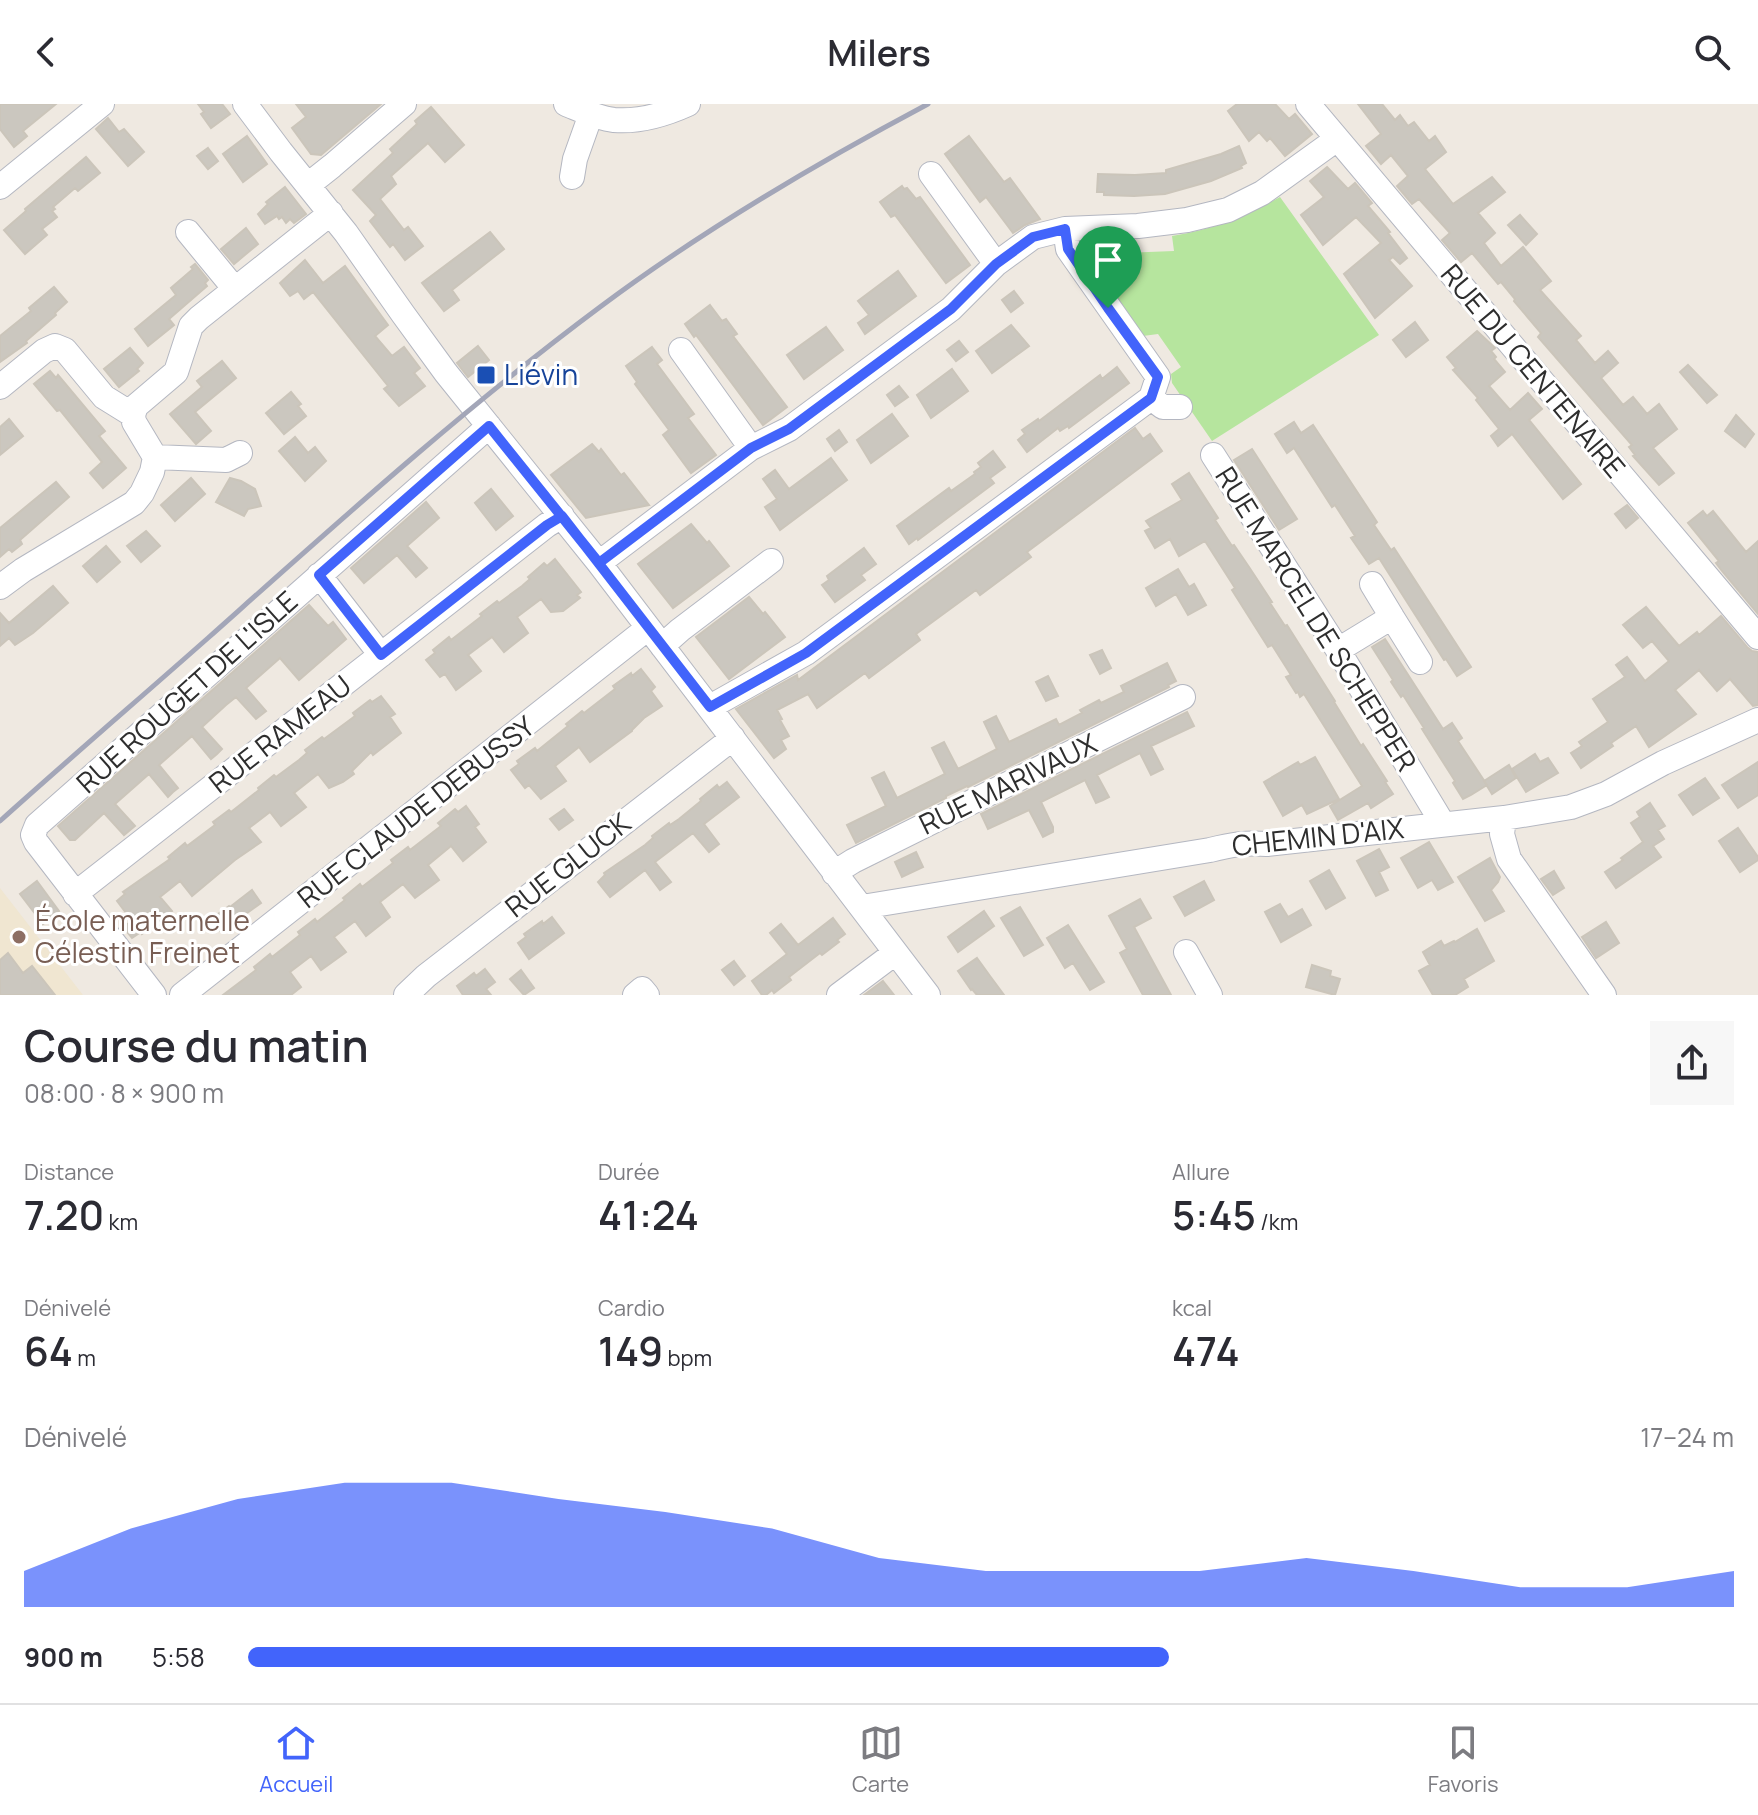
<!DOCTYPE html>
<html lang="fr">
<head>
<meta charset="utf-8">
<style>
  :root { --surface:#fff; --page:#f7f7f7; --text:#2b2b33; --muted:#7c7c81; --line:#e1e1e2; --accent:#4264fb }
  body { margin:0; font-family:Manrope,sans-serif; background:var(--page); color:var(--text); height:100vh; display:flex; flex-direction:column; font-size:30px; white-space:nowrap }
  * { box-sizing:border-box; margin:0 }
  p { font-size:26px; color:var(--muted) }
  .icon { flex:none; width:44px; height:44px; fill:none; stroke:currentColor; stroke-width:2; stroke-linecap:round; stroke-linejoin:round }
  .map { position:relative; height:891px; overflow:hidden }
  .drawer { display:flex; flex-direction:column; background:var(--surface); flex:1 }
  .drawer>* { flex:none }
  .pin { position:absolute; display:grid; place-items:center; width:68px; height:68px; color:#fff; margin:-82px -34px; border-radius:50% 50% 50% 0; rotate:-45deg; box-shadow:0 0 8px #0007 }
  .pin .icon { rotate:45deg }
  .round { display:grid; place-items:center; flex:none; width:84px; height:84px; border-radius:0px; background:var(--page) }
  .head { display:flex; align-items:center; justify-content:space-between; height:136px; padding:0 24px }
  h1 { font-size:44px; font-weight:600; line-height:60px }
  .metrics { display:grid; grid-template-columns:repeat(3,1fr); gap:12px; height:136px; padding:8px 24px }
  .metrics div { display:grid; align-content:center }
  .metrics b { font-size:40px; font-weight:600 }
  .metrics small { font-size:22px; font-weight:400 }
  .metrics p { font-size:22px }
  .chart { height:224px; padding:16px 24px }
  .chart p { display:flex; justify-content:space-between }
  .chart svg { width:100%; height:144px; margin-top:8px; fill:var(--accent); opacity:.7 }
  ul { padding:0 24px; list-style:none; font-size:26px }
  li { display:grid; grid-template-columns:128px 96px 1fr; align-items:center; height:60px }
  li i { height:20px; border-radius:10px; background:var(--accent) }
  header { display:flex; justify-content:space-between; align-items:center; height:104px; padding:0 24px; background:var(--surface); font-size:36px; font-weight:600 }
  .tab-bar { display:flex; justify-content:space-around; align-items:center; height:112px; border-top:2px solid var(--line); background:var(--surface); font-size:22px; color:var(--muted) }
  .tab-bar a { display:grid; justify-items:center; gap:4px }
  .tab-bar .current { color:var(--accent) }
  .map>svg:first-child { display:block }
  .education { fill:#f0e6d1 }
  .green { fill:#b6e59e }
  .building { fill:#cbc7bf; stroke:#cbc5ba; stroke-width:2 }
  .lines { fill:none; stroke-linecap:round; stroke-linejoin:round }
  .minor-casing { stroke:#b4b7c1; stroke-width:26 }
  .minor { stroke:#fff; stroke-width:24 }
  .rail { stroke:#a3a6b8; stroke-width:5 }
  .route-casing { stroke:#fff; stroke-width:16 }
  .route { stroke:#4264fb; stroke-width:10 }
  .transit-dot { fill:#1a4fb4; stroke:#fff; stroke-width:3 }
  .education-dot { fill:#8d6e63; stroke:#fff; stroke-width:3 }
  .labels { text-anchor:middle; stroke-width:6; stroke-linejoin:round; paint-order:stroke }
  .street-label { font-size:28px; fill:#2e2e2e; stroke:#fff }
  .transit-label { font-size:28px; fill:#164399; stroke:#fff; text-anchor:start }
  .education-label { font-size:28px; fill:#785e54; stroke:#fff; text-anchor:start }
</style>
</head>
<body>
<header><svg class="icon" aria-label="back" viewBox="0 0 24 24"><path d="M15 5l-7 7 7 7"/></svg>Milers<svg class="icon" aria-label="search" viewBox="0 0 24 24"><circle cx="10" cy="10" r="6"/><path d="M15 15l6 6"/></svg></header>
<div class="map">
<svg width="1758" height="891" viewBox="0 0 1758 891">
  <rect width="100%" height="100%" fill="#efe9e1"/>
  <path class="education" d="M0,784L76,882L83,891H0Z"/>
  <path class="green" d="M1280,93L1379,231L1212,337L1172,279L1171,270L1181,263L1158,230L1143,232L1092,159L1088,151L1113,141L1114,134L1122,135L1123,149L1174,147L1172,132C1213,126 1244,113 1280,93Z"/>
  <path class="building" d="M0,0H56L23,27L27,32L14,43L0,25Z
    M198,0H222L230,10L211,24L201,10L204,8Z
    M296,0H381L321,51L311,50L292,24L306,13Z
    M1237,0H1275L1289,15L1295,10L1312,30L1285,52L1270,34L1267,37L1259,28L1249,37L1228,7Z
    M1358,0H1382L1395,16L1400,11L1408,22L1414,18L1429,37L1435,32L1446,48L1425,65L1453,100L1492,73L1505,88L1478,109L1495,129L1484,139L1501,162L1523,143L1551,177L1540,186L1581,232L1576,236L1595,259L1608,247L1618,259L1601,274L1623,301L1633,293L1647,310L1659,300L1677,325L1653,344L1674,369L1659,381L1633,352L1635,351L1629,343L1632,341L1538,233L1541,229L1514,197L1515,195L1501,178L1498,180L1472,149L1461,158L1442,136L1450,129L1419,95L1412,100L1397,82L1408,72L1391,51L1381,60L1366,42L1381,30Z
    M431,3L464,41L445,58L428,39L391,72L396,80L380,95L404,126L408,123L423,142L405,156L393,140L390,143L370,117L376,111L353,86L393,49L390,45L417,20L415,17Z
    M108,14L119,28L124,25L144,48L128,62L96,25Z
    M247,32L267,60L243,78L223,50Z
    M969,32L1004,78L1010,74L1040,115L1025,121L1013,129L986,93L980,98L945,50Z
    M1239,42L1246,59L1241,62L1242,64L1211,77L1165,90L1134,92L1104,91V88H1097L1098,70L1135,71L1166,69V66L1221,50Z
    M208,44L218,57L208,65L197,52Z
    M86,53L100,69L78,87L75,84L53,103L55,105L52,107L57,113L42,125L47,131L25,150L4,126L26,107L25,105Z
    M1327,63L1348,85L1355,79L1372,99L1368,102L1390,128L1388,129L1407,154L1400,160L1393,153L1389,156L1412,182L1375,214L1344,170L1381,139L1356,113L1323,141L1301,111L1324,93L1310,77Z
    M902,82L904,85L907,84L916,95L920,93L970,161L946,179L895,111L891,113L880,98Z
    M285,83L306,110L294,119L290,115L286,119L282,113L279,115L277,112L265,120L258,110L268,100L266,98Z
    M1520,111L1537,130L1526,141L1508,121Z
    M246,124L258,140L234,160L221,145Z
    M490,128L504,145L452,186L459,196L444,207L422,179Z
    M305,156L323,179L345,162L388,221L375,232L392,252L404,243L420,264L414,269L425,282L399,302L384,285L388,282L313,188L304,195L298,187L290,192L280,179Z
    M195,160L208,176L205,179L207,182L169,215L174,221L148,242L135,225L176,191L171,184L193,165L191,163Z
    M898,167L916,192L865,230L858,219L869,211L858,197Z
    M54,183L67,198L55,209L56,211L26,237L27,239L0,258V232L31,207L29,204Z
    M1014,187L1023,199L1011,208L1002,196Z
    M710,201L722,217L726,215L737,230L733,232L787,303L763,321L696,231L694,233L685,220Z
    M1415,218L1428,236L1406,253L1393,236Z
    M1011,221L1029,242L992,269L976,247Z
    M826,223L843,246L804,275L787,251Z
    M1477,227L1495,244L1491,247L1496,253L1494,255L1505,268L1489,282L1510,306L1528,289L1542,305L1529,316L1581,380L1563,395L1512,330L1498,342L1491,332L1499,325L1476,296L1478,294L1453,266L1456,264L1447,253Z
    M959,237L968,248L956,257L947,246Z
    M478,242L489,256L468,273L457,259Z
    M652,243L662,256L657,260L694,310L688,314L716,351L691,369L663,331L669,326L635,280L637,278L626,262Z
    M130,244L143,259L137,265L139,267L119,283L104,265Z
    M222,257L236,274L195,308L211,327L196,340L170,310L202,283L197,277Z
    M1688,261L1717,291L1707,299L1680,268Z
    M1117,263L1129,279L1069,324L1068,322L1060,327L1058,324L1027,348L1018,336L1025,330L1022,326L1038,315L1039,317L1100,271L1102,275Z
    M952,265L968,287L931,314L917,291Z
    M50,267L56,274L58,271L105,327L99,332L126,364L103,384L90,369L102,358L60,306L57,307L34,280Z
    M899,282L908,293L895,302L887,291Z
    M291,288L301,300L298,302L306,312L284,330L266,309Z
    M892,310L908,332L871,359L857,336Z
    M1736,311L1754,330L1745,343L1725,327Z
    M9,315L23,332L0,351V323Z
    M1294,318L1301,329L1313,321L1377,418L1374,421L1391,446L1394,444L1471,563L1457,572L1446,555L1444,556L1379,454L1369,460L1351,434L1355,432L1335,401L1332,403L1294,344L1287,349L1275,330Z
    M1135,324L1143,335L1150,330L1162,347L1027,448L1031,453L980,491L976,486L916,530L920,536L869,574L865,569L817,604L808,590L777,606L782,615L780,616L789,632L781,636L786,645L774,654L736,605L797,571L798,576Z
    M839,326L847,338L835,347L827,335Z
    M295,333L308,349L315,343L326,357L305,377L279,347Z
    M592,340L599,348L601,345L621,371L624,369L649,401L586,414L551,371Z
    M1252,345L1297,415L1279,426L1234,356Z
    M993,347L1005,363L990,374L994,379L918,436L917,434L909,440L897,422L949,384L951,387L975,370L974,368L981,363L978,359Z
    M831,354L847,376L780,426L765,403L777,395L763,375L775,366L789,385Z
    M1189,369L1218,414L1215,416L1232,442L1234,441L1249,463L1272,498L1270,499L1285,522L1287,521L1335,597L1334,598L1361,642L1363,640L1387,677L1385,678L1393,690L1371,704L1368,699L1338,716L1330,702L1362,682L1304,590L1300,593L1298,588L1296,589L1286,573L1291,571L1272,541L1268,543L1232,486L1235,484L1205,437L1179,452L1170,435L1155,444L1145,427L1151,424L1146,417L1182,396L1172,380Z
    M191,374L205,390L175,417L161,401Z
    M230,374L241,377L255,385L261,402L248,405L244,412L216,398Z
    M56,378L69,393L20,436L22,440L12,448L9,445L0,453V424Z
    M491,385L513,412L496,426L475,399Z
    M426,398L439,414L407,442L427,464L416,473L397,451L364,479L351,464Z
    M1627,401L1638,414L1626,424L1615,410Z
    M1703,407L1707,412L1713,407L1746,448L1758,437V510L1722,467L1716,459L1719,457L1688,419Z
    M691,420L707,439L709,437L729,462L673,504L638,460Z
    M146,427L160,442L141,458L127,442Z
    M106,442L120,458L97,478L83,462Z
    M864,444L876,460L861,471L865,476L835,498L822,481L829,476L827,472Z
    M555,455L581,488L577,491L580,494L563,507L551,508L541,495L517,513L528,529L504,548L492,533L468,551L481,567L456,586L445,570L440,573L426,556L435,549L433,546L449,533L451,536L482,512L480,510L497,497L499,499L522,482L530,475L528,473L544,459L547,462Z
    M1178,465L1189,483L1194,480L1206,501L1188,511L1176,490L1156,502L1146,484Z
    M53,482L68,499L33,529L15,541L9,534L0,542V509L9,519Z
    M749,493L763,510L765,508L785,533L729,575L696,533Z
    M309,501L328,522L333,518L346,535L299,576L280,554L246,584L266,607L256,615L236,593L226,601L202,623L222,645L217,650L211,655L192,632L159,661L178,684L173,688L168,693L149,670L115,700L135,722L124,731L104,709L75,736H70L58,722Z
    M1646,503L1679,542L1697,528L1699,531L1721,512L1747,543L1752,547L1758,548V601L1753,602L1730,575L1717,587L1699,566L1675,586L1696,610L1649,643L1636,622L1611,639L1613,642L1581,664L1571,649L1582,642L1579,638L1608,618L1593,595L1625,573L1616,561L1627,553L1645,577L1669,557L1652,537L1643,544L1623,521Z
    M1385,535L1443,625L1452,619L1462,634L1458,637L1487,681L1471,691L1463,695L1453,679L1455,677L1422,625L1424,624L1403,591L1401,593L1391,578L1393,576L1372,543Z
    M1102,546L1111,564L1100,570L1090,551Z
    M1167,559L1176,577L1168,581L1169,583L968,683L967,682L946,692V694L856,739L847,721L886,702L872,674L884,668L897,694L945,670L932,644L944,638L958,665L997,645L984,618L996,612L1009,638L1056,615L1059,621L1082,609L1080,606L1099,596L1101,599L1124,588L1121,582Z
    M641,565L655,583L651,587L662,602L644,614L632,626V627L590,658L579,643L555,662L566,677L541,695L529,681L525,684L511,666L519,660L517,657L535,644L537,647L568,622L566,620L582,607L584,609L615,585L613,582L631,569L632,572Z
    M1048,572L1058,592L1046,597L1036,578Z
    M381,592L395,610L390,613L401,629L373,651L371,648L352,667L354,670L343,678L329,684L318,670L294,689L306,703L281,722L270,708L249,724L261,738L235,756L192,792L180,777L160,793L172,807L142,830L141,828L132,834L123,823L132,817L117,797L125,790L123,788L170,755L168,753L185,739L187,742L215,721L213,718L229,706L231,708L259,686L258,684L274,671L276,673L299,656L307,649L305,646L322,633L324,635L347,618L355,612L353,609L370,596L372,598Z
    M1187,608L1194,622L1151,642L1163,665L1151,671L1140,649L1097,671L1109,693L1103,696L1096,699L1085,676L1041,698L1053,723V728L1043,733L1029,706L988,725L981,710Z
    M1535,650L1540,658L1548,654L1558,669L1526,688L1512,665Z
    M1315,653L1339,695L1307,710L1302,701L1283,712L1264,678L1298,658L1300,661Z
    M1758,658V691L1738,704L1722,681Z
    M1509,661L1516,674L1492,690L1484,677Z
    M1705,674L1719,694L1693,711L1679,691Z
    M727,678L739,693L704,720L719,740L709,748L693,729L655,758L671,778L660,786L645,766L610,793L598,778L605,771L604,769L645,741L653,734L652,732L669,719L670,721L679,715L701,697L700,695L717,681L719,684Z
    M1650,699L1665,722L1658,726L1664,735L1653,742L1661,753L1616,784L1605,768L1623,756L1621,754L1643,738L1631,719L1640,713L1637,708Z
    M466,702L479,720L475,723L486,738L463,757L451,742L428,761L439,776L415,794L403,780L380,798L390,813L366,832L355,817L334,833L346,848L321,866L311,852L290,868L301,883L291,891H223L256,866L254,863L270,850L272,853L300,831L298,828L315,815L317,818L345,796L343,794L360,780L362,783L393,759L391,756L408,743L410,746L441,722L438,719L455,705L458,708Z
    M564,705L573,716L559,726L550,715Z
    M1738,724L1758,753V756L1740,768L1719,737Z
    M1429,738L1453,778L1438,786L1432,776L1418,784L1401,754Z
    M1379,745L1389,763L1379,768L1388,786L1376,792L1357,757Z
    M916,748L923,763L902,773L895,758Z
    M1490,754L1500,773L1498,778L1491,786L1504,807L1485,817L1458,773Z
    M1329,766L1345,794L1326,805L1310,777Z
    M1554,767L1564,784L1553,791L1541,775Z
    M37,777L59,807L43,820L20,790Z
    M1204,777L1214,796L1185,812L1174,793Z
    M252,786L261,799L221,828L210,816L229,802L230,803Z
    M1140,795L1151,814L1134,823L1171,891H1143L1120,849L1127,845L1109,812Z
    M1280,800L1288,813L1302,805L1311,821L1281,838L1265,808Z
    M1020,803L1043,841L1024,852L1001,814Z
    M984,807L994,822L958,848L948,833Z
    M552,813L564,829L529,855L518,839L526,833L524,830L542,817L543,820Z
    M833,814L845,830L837,836L839,838L822,851L820,849L798,866L789,873L791,876L774,889L772,886L766,891H762L752,877L787,850L770,829L781,820L798,841Z
    M1606,818L1619,839L1596,854L1582,833Z
    M1068,821L1104,878L1090,886L1073,859L1065,864L1047,834Z
    M1477,825L1494,857L1464,875L1468,883L1455,891H1433L1419,867L1430,861L1423,848L1441,837L1444,842L1454,837L1455,838Z
    M8,849L23,869L32,862L55,891H0V856Z
    M977,854L990,872L1004,891H977L972,885L971,886L958,867Z
    M734,857L745,872L734,881L722,866Z
    M1312,861L1331,867L1330,872L1340,875L1335,891L1306,883Z
    M485,865L495,878L486,885L491,891H463L457,882L474,869L476,872Z
    M521,866L534,884L524,891L510,875Z
    M883,877L894,891H864Z"/>
  <g class="lines">
    <defs>
      <path id="minor" d="M245,0L281,48L346,129L403,210L446,269L599,459L928,891
        M566,0C581,6 597,14 614,16C638,18 666,10 688,0
        M1308,0L1758,533
        M931,70L996,160
        M572,73L575,55L591,10
        M308,81L332,62L404,0
        M0,83L102,0
        M188,128L234,184
        M681,246L751,344
        M0,283L44,247L55,242L65,246L104,293L133,311
        M1151,294L1163,303H1180
        M1213,351L1338,546L1443,720
        M155,353L226,356L240,349
        M599,459L751,344L789,325L951,205L996,160L1033,133L1065,125L1138,122L1187,116L1228,106L1262,89L1337,35
        M319,471L381,551
        M1372,480L1392,513
        M0,483L23,466L134,399L142,389L152,368L155,353L134,318L133,311L136,302L176,268L191,222L199,214L331,109
        M662,542L680,526L771,457
        M1338,546L1392,513L1420,558
        M710,603L806,549L1151,294L1158,273L1068,145L1065,125
        M1504,714L1502,730L1509,755L1604,891
        M834,769L853,757L1183,593
        M75,790L547,421L562,412
        M862,803L1210,746C1230,741 1246,738 1267,740L1504,714L1571,703L1606,690L1663,659L1758,616
        M1186,848L1210,891
        M154,891L36,738L33,731L37,721L489,322
        M182,891L648,524
        M406,891L426,872L733,634
        M635,891L642,885L647,891
        M839,891L895,849"/>
    </defs>
    <use href="#minor" class="minor-casing"/>
    <use href="#minor" class="minor"/>
    <path class="rail" d="M0,717C69,655 139,595 208,534C336,420 463,305 600,203C703,126 815,60 928,0"/>
  </g>
  <g class="lines">
    <defs>
      <path id="route" d="M1108,204L1068,145L1065,125L1033,133L996,160L951,205L789,325L751,344L599,459L489,322L319,471L381,551L547,421L562,412L710,603L806,549L1151,294L1158,273L1108,204"/>
    </defs>
    <use href="#route" class="route-casing"/>
    <use href="#route" class="route"/>
  </g>
  <rect class="transit-dot" x="476" y="261" width="20" height="20" rx="4"/>
  <circle class="education-dot" cx="19" cy="833" r="8"/>
  <g class="labels">
    <g class="street-label">
      <text transform="translate(1533 267) rotate(50)" y="10">RUE DU CENTENAIRE</text>
      <text transform="translate(1316 515) rotate(58)" y="10">RUE MARCEL DE SCHEPPER</text>
      <text transform="translate(187 588) rotate(-42)" y="10">RUE ROUGET DE L'ISLE</text>
      <text transform="translate(280 630) rotate(-38)" y="10">RUE RAMEAU</text>
      <text transform="translate(1008 680) rotate(-26)" y="10">RUE MARIVAUX</text>
      <text transform="translate(416 708) rotate(-38)" y="10">RUE CLAUDE DEBUSSY</text>
      <text transform="translate(1318 733) rotate(-6)" y="10">CHEMIN D'AIX</text>
      <text transform="translate(568 761) rotate(-38)" y="10">RUE GLUCK</text>
    </g>
    <g class="transit-label">
      <text x="504" y="281">Liévin</text>
    </g>
    <g class="education-label">
      <text x="35" y="827">École maternelle<tspan x="35" dy="32">Célestin Freinet</tspan></text>
    </g>
  </g>
</svg>
<div class="pin" style="left:1108px;top:204px;background:#1e9e55"><svg class="icon" aria-label="arrive" viewBox="0 0 24 24"><path d="M6 21V4h12l-3 4 3 4H6"/></svg></div>
</div>
<section class="drawer">
<div class="head"><div><h1>Course du matin</h1><p>08:00 · 8 × 900 m</p></div><a class="round"><svg class="icon" aria-label="share" viewBox="0 0 24 24"><path d="M12 15V3M7 8l5-5 5 5M5 13v7h14v-7"/></svg></a></div>
<div class="metrics">
<div><p>Distance</p><b>7.20<small> km</small></b></div>
<div><p>Durée</p><b>41:24</b></div>
<div><p>Allure</p><b>5:45<small> /km</small></b></div>
</div>
<div class="metrics">
<div><p>Dénivelé</p><b>64<small> m</small></b></div>
<div><p>Cardio</p><b>149<small> bpm</small></b></div>
<div><p>kcal</p><b>474</b></div>
</div>
<div class="chart"><p><span>Dénivelé</span>17–24 m</p>
<svg viewBox="0 0 160 44" preserveAspectRatio="none"><path d="M0 44V33L10 20L20 11L30 6L40 6L50 11L60 15L70 20L80 29L90 33L100 33L110 33L120 29L130 33L140 38L150 38L160 33V44z"/></svg>
</div>
<ul>
<li><b>900 m</b>5:58<i style="width:62%"></i></li>
</ul>
</section>
<nav class="tab-bar">
<a class="current"><svg class="icon" aria-label="home" viewBox="0 0 24 24"><path d="M3 11l9-7 9 7M6 9v11h12V9"/></svg>Accueil</a>
<a><svg class="icon" aria-label="map" viewBox="0 0 24 24"><path d="M3 6l6-2 6 2 6-2v14l-6 2-6-2-6 2zM9 4v14M15 6v14"/></svg>Carte</a>
<a><svg class="icon" aria-label="saved" viewBox="0 0 24 24"><path d="M7 4h10v16l-5-4-5 4z"/></svg>Favoris</a>
</nav>
</body>
</html>
